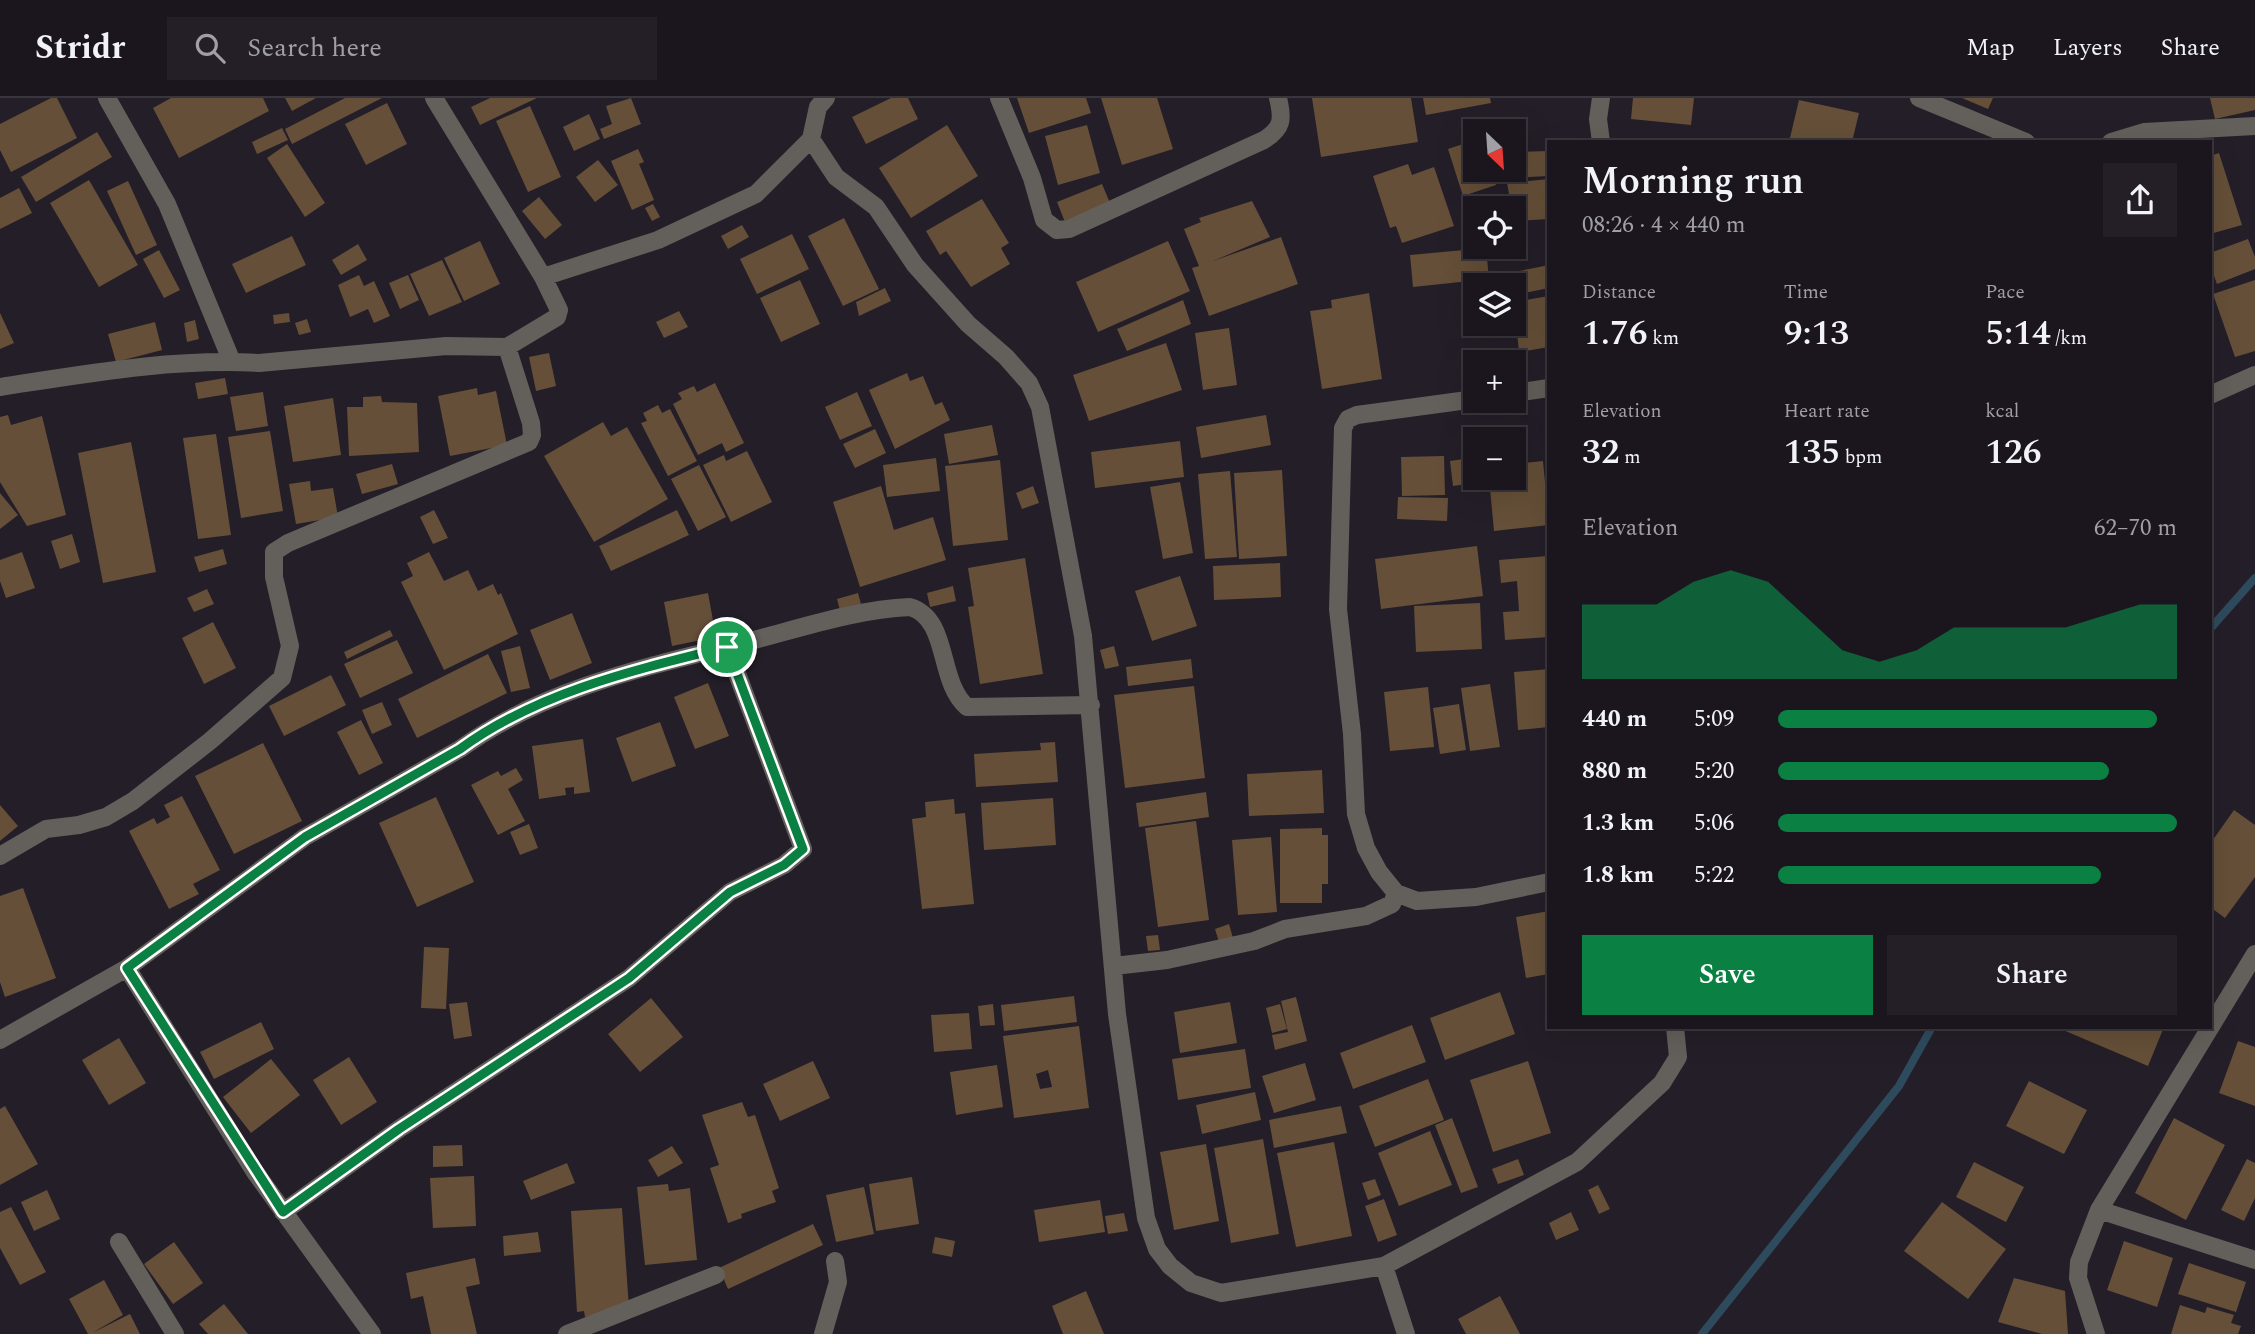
<!DOCTYPE html>
<html lang="en">
<head>
<meta charset="utf-8">
<style>
  :root { --surface:#1b161e; --page:#241f27; --text:#f1f3f6; --muted:#a09fa4; --line:#39353c; --accent:#0b8043 }
  body { margin:0; font-family:Spectral,serif; background:var(--page); color:var(--text); height:100vh; display:flex; flex-direction:column; font-size:26px; white-space:nowrap }
  * { box-sizing:border-box; margin:0 }
  p { font-size:23px; color:var(--muted) }
  .icon { flex:none; width:38px; height:38px; fill:none; stroke:currentColor; stroke-width:2; stroke-linecap:round; stroke-linejoin:round }
  .map { position:relative; flex:1; overflow:hidden }
  .drawer { position:absolute; left:1547px; top:42px; width:665px; height:889px; display:flex; flex-direction:column; background:var(--surface); border-radius:0px; box-shadow:0 7px 28px #0002,0 0 0 2px var(--line) }
  .drawer>* { flex:none }
  .needle { width:46px; rotate:155deg }
  .controls { position:absolute; left:1463px; top:21px; display:grid; gap:14px }
  .controls a { display:grid; place-items:center; width:63px; height:63px; border-radius:0px; background:var(--surface); box-shadow:0 7px 28px #0002,0 0 0 2px var(--line); font-size:35px }
  .pin { position:absolute; display:grid; place-items:center; width:60px; height:60px; color:#fff; margin:-30px; border:4px solid #fff; border-radius:50%; box-shadow:0 2px 7px #0007 }
  .round { display:grid; place-items:center; flex:none; width:74px; height:74px; border-radius:0px; background:var(--page) }
  .summary { display:flex; align-items:center; justify-content:space-between; height:119px; padding:0 35px }
  h1 { font-size:38px; font-weight:600; line-height:52px }
  .stats { display:grid; grid-template-columns:repeat(3,1fr); gap:10px; height:119px; padding:7px 35px }
  .stats div { display:grid; align-content:center }
  .stats b { font-size:35px; font-weight:600 }
  .stats small { font-size:19px; font-weight:400 }
  .stats p { font-size:19px }
  .chart { height:196px; padding:14px 35px }
  .chart p { display:flex; justify-content:space-between }
  .chart svg { width:100%; height:126px; margin-top:7px; fill:var(--accent); opacity:.7 }
  .cta { display:flex; gap:14px; margin-top:auto; padding:14px 35px }
  .cta a { flex:1; height:80px; border-radius:0px; background:var(--accent); color:#fff; font-size:28px; font-weight:600; line-height:80px; text-align:center }
  .cta a+a { background:var(--page); color:var(--text) }
  ul { padding:0 35px; list-style:none; font-size:23px }
  li { display:grid; grid-template-columns:112px 84px 1fr; align-items:center; height:52px }
  li i { height:18px; border-radius:9px; background:var(--accent) }
  header { display:flex; align-items:center; gap:42px; box-sizing:border-box; height:98px; padding:0 35px; background:var(--surface); border-bottom:2px solid var(--line) }
  header strong { font-size:33px }
  nav { display:flex; gap:38px; margin-inline-start:auto; font-size:24px }
  .search { width:490px; height:63px; background:var(--page); display:flex; align-items:center; gap:18px; box-sizing:border-box; padding:0 24px; border-radius:0px; color:var(--muted); font-size:26px }
  .map>svg:first-child { display:block }
  .lines { fill:none; stroke-linecap:round; stroke-linejoin:round }
  .stream { stroke:#2e4b5d; stroke-width:8 }
  .building { fill:#654f38; fill-rule:evenodd }
  .street { stroke:#63605b; stroke-width:18 }
  .route-casing { stroke:#fff; stroke-width:14 }
  .route { stroke:#0b8043; stroke-width:9 }
</style>
</head>
<body>
<header>
<strong>Stridr</strong>
<div class="search"><svg class="icon" aria-label="search" viewBox="0 0 24 24"><circle cx="10" cy="10" r="6"/><path d="M15 15l6 6"/></svg>Search here</div>
<nav><a>Map</a><a>Layers</a><a>Share</a></nav>
</header>
<div class="map">
<svg width="2255" height="1236" viewBox="0 0 2255 1236">
  <rect width="100%" height="100%" fill="#241e28"/>
  <g class="lines">
    <path class="stream" d="M2210,531L2255,480
      M1702,1236L1899,988L1932,929"/>
  </g>
  <path class="building" d="M51,0H57L77,40L11,74L0,52V26Z
    M171,0H263L269,13L179,60L153,10Z
    M285,0H316L292,13Z
    M345,0H382L292,46L285,31Z
    M490,0H537L480,27L471,9Z
    M631,0L641,26L604,41L600,31L612,26L606,8Z
    M891,0H908L918,21L866,46L852,19Z
    M1017,0H1086L1091,15L1029,35Z
    M1101,0H1157L1173,51L1122,67Z
    M1312,0H1411L1418,44L1321,59Z
    M1423,0H1490L1491,5L1426,17Z
    M1633,0H1694L1691,27L1631,21Z
    M1962,0H1993L1988,11Z
    M2210,0H2255V12L2215,21Z
    M1799,2L1859,15L1852,44H1789Z
    M387,5L407,46L366,67L345,26Z
    M530,8L561,79L528,94L496,23Z
    M589,16L600,41L574,53L563,29Z
    M947,27L978,78L911,120L879,70Z
    M1087,27L1100,75L1058,87L1045,38Z
    M282,30L288,42L257,56L252,44Z
    M97,34L112,59L36,104L21,79Z
    M1475,42V72H1491L1496,87L1463,98L1448,51Z
    M287,46L325,105L305,119L267,60Z
    M638,51L644,64L639,66L654,102L632,112L611,63Z
    M1549,53V78L1511,80L1514,54Z
    M2219,55L2242,127L2210,136V58Z
    M598,62L618,87L595,104L576,79Z
    M1408,66L1412,77L1434,69L1454,128L1402,145L1396,128L1390,130L1373,78Z
    M1549,81V121L1514,123L1507,85Z
    M89,82L138,167L99,189L50,105Z
    M128,83L157,147L136,157L107,93Z
    M1102,86L1110,105L1065,124L1057,104Z
    M19,90L32,115L0,131V100Z
    M539,99L562,127L545,141L522,113Z
    M982,101L1009,145L1001,150L1010,166L971,189L946,153L940,157L926,133Z
    M1252,103L1270,139L1213,163L1281,139L1298,186L1209,218L1192,170L1199,168L1184,131L1201,124L1199,120Z
    M653,106L660,119L652,123L645,110Z
    M844,120L879,191L843,208L808,138Z
    M742,127L749,139L728,151L721,138Z
    M792,136L809,171L757,196L740,161Z
    M292,138L306,167L246,195L232,166Z
    M2248,141L2255,159V171L2217,186L2210,167V155Z
    M480,143L500,186L464,203L444,160Z
    M1168,143L1190,193L1098,234L1076,184Z
    M358,146L367,162L341,177L332,162Z
    M1486,150L1489,181L1413,189L1410,157Z
    M159,152L180,192L164,200L143,161Z
    M442,162L462,204L429,218L410,176Z
    M1549,167V190L1514,197V187H1507L1505,176Z
    M359,177L364,188L374,183L390,218L374,225L368,211L350,219L338,187Z
    M408,177L419,202L400,211L389,185Z
    M800,182L820,226L781,244L760,200Z
    M2255,182V253L2235,259L2213,196Z
    M885,190L891,203L859,218L856,204Z
    M1369,195L1382,281L1322,291L1310,213L1332,210L1331,202Z
    M1549,198V249L1519,254L1514,204Z
    M1183,202L1191,226L1127,253L1117,231Z
    M679,213L688,229L664,240L656,224Z
    M0,215L14,245L0,251Z
    M289,215L290,224L274,226L273,217Z
    M307,221L311,234L299,237L295,225Z
    M195,222L199,241L187,244L184,225Z
    M155,224L162,252L116,264L108,236Z
    M1229,230L1237,287L1203,292L1195,235Z
    M1166,245L1182,292L1089,323L1073,277Z
    M549,255L556,288L536,293L529,259Z
    M907,275L910,283L923,278L935,307L942,304L950,322L895,351L869,292Z
    M225,280L228,296L198,301L195,285Z
    M715,285L744,345L726,354L722,345L698,357L673,306L682,301L678,295L694,288L697,294Z
    M477,290L478,297L496,293L507,347L450,358L438,298Z
    M263,294L268,328L236,333L230,299Z
    M857,294L872,328L840,342L825,309Z
    M381,298L382,304L417,305L419,354L349,358L347,309H363V299Z
    M333,300L341,357L293,364L284,308Z
    M658,307L662,315L670,311L697,363L668,378L641,325L647,323L643,315Z
    M8,317L11,327L42,318L66,417L27,428L0,384V319Z
    M1266,317L1271,347L1201,360L1196,329Z
    M603,324L611,338L627,329L668,401L594,444L544,358Z
    M992,327L998,357L949,366L944,336Z
    M875,331L886,355L855,370L843,346Z
    M270,333L283,413L241,420L228,339Z
    M216,336L231,437L198,441L183,340Z
    M1180,343L1184,379L1095,390L1091,354Z
    M131,344L156,474L103,485L78,355Z
    M747,353L772,404L731,424L703,367L724,357L726,363Z
    M1444,358L1445,397L1402,398L1401,359Z
    M936,360L940,393L887,399L883,367Z
    M1464,361L1467,386L1453,388L1450,363Z
    M1000,362L1008,442L953,448L945,368Z
    M1543,363L1549,427L1494,433L1489,380H1514V366Z
    M392,366L398,386L362,396L356,376Z
    M699,367L726,419L698,433L671,381Z
    M1282,372L1287,458L1239,461L1234,375Z
    M1230,373L1237,459L1205,461L1198,376Z
    M310,383L311,393L333,390L338,419L296,426L289,386Z
    M1180,384L1193,455L1163,461L1150,389Z
    M881,388L894,432L933,419L946,462L860,489L833,404Z
    M1033,388L1039,405L1022,411L1016,395Z
    M0,395L18,417L0,431Z
    M1398,399L1448,400L1447,423L1397,421Z
    M434,412L448,440L433,446L420,419Z
    M677,412L689,437L611,473L599,448Z
    M72,436L80,464L60,471L51,443Z
    M1477,448L1483,498L1381,511L1375,461Z
    M223,451L227,466L199,474L194,459Z
    M22,454L35,490L6,500L0,483V462Z
    M429,454L444,483L468,472L478,493L493,486L498,497L501,495L518,536L444,572L401,484L413,478L407,465Z
    M1547,458L1549,539L1505,542L1503,514L1519,513L1517,483L1501,485L1499,462Z
    M1025,460L1043,576L980,586L968,509L974,508L968,470Z
    M1280,465L1281,499L1214,502L1213,468Z
    M1180,478L1197,528L1152,543L1135,493Z
    M953,488L956,503L930,509L927,495Z
    M207,491L214,506L194,514L187,500Z
    M708,495L716,539L672,548L664,504Z
    M858,495L862,510L841,516L837,501Z
    M1480,505L1482,551L1416,554L1414,508Z
    M572,515L592,565L550,582L530,532Z
    M213,524L236,570L204,586L182,540Z
    M390,532L393,538L347,561L344,554Z
    M397,542L413,575L360,600L344,566Z
    M520,548L530,590L511,594L501,553Z
    M1114,548L1119,568L1105,571L1100,552Z
    M488,556L507,595L417,640L398,601Z
    M1191,561L1193,580L1128,588L1126,569Z
    M1549,571V629L1518,632L1514,574Z
    M331,577L346,607L284,638L269,608Z
    M708,585L729,638L695,651L674,599Z
    M1490,586L1500,649L1470,653L1461,590Z
    M1194,588L1205,680L1125,690L1114,597Z
    M1428,589L1434,649L1390,653L1384,594Z
    M382,604L392,627L372,636L362,612Z
    M1459,606L1466,652L1440,656L1433,610Z
    M361,622L383,665L359,677L337,634Z
    M660,624L676,668L632,684L616,640Z
    M583,641L590,694L574,696V689L565,690L566,697L539,701L532,648Z
    M1055,644L1058,684L976,689L974,656L1041,652L1040,645Z
    M263,645L302,723L234,756L195,678Z
    M516,670L523,682L508,691L525,723L498,737L471,687L498,673L501,678Z
    M1322,672L1324,715L1249,718L1247,676Z
    M1206,694L1209,719L1139,729L1136,705Z
    M182,698L220,772L193,786L199,796L169,811L129,733L154,720L157,726L170,719L164,707Z
    M436,699L474,784L417,809L379,725Z
    M1053,700L1056,747L984,752L981,705Z
    M954,701L955,716L965,715L974,806L922,811L912,721L926,719L925,704Z
    M0,707L18,728L0,743Z
    M2234,712L2255,727V779L2225,820L2210,809V746Z
    M1196,723L1209,822L1158,829L1145,730Z
    M529,726L538,750L520,757L510,734Z
    M1322,730V737H1328V786H1322V805H1280V731Z
    M1271,739L1277,814L1238,817L1232,742Z
    M23,790L56,880L5,899L0,884V798Z
    M1549,813V876L1526,880L1516,819Z
    M1229,826L1233,840L1219,844L1215,831Z
    M1158,837L1160,852L1148,853L1146,838Z
    M424,849L449,850L446,911L421,910Z
    M1500,894L1515,936L1445,962L1430,920Z
    M1074,898L1077,924L1004,933L1001,907Z
    M1296,899L1307,943L1275,952L1272,937L1288,934L1281,903Z
    M651,900L683,939L640,974L608,936Z
    M467,904L472,938L454,941L449,906Z
    M1230,904L1237,945L1180,955L1174,914Z
    M993,906L995,927L980,928L978,908Z
    M1280,906L1287,931L1272,935L1266,910Z
    M969,915L972,951L934,954L931,917Z
    M261,924L274,951L214,981L200,954Z
    M1412,927L1426,964L1353,991L1340,955Z
    M1079,928L1089,1010L1014,1020L1003,938ZM1048,972L1052,989L1040,991L1036,976Z
    M2056,929H2164L2148,968Z
    M119,940L146,985L109,1007L82,962Z
    M2238,943L2255,949V1008L2219,995Z
    M1245,951L1251,990L1178,1002L1172,961Z
    M349,959L377,1004L341,1027L313,982Z
    M271,961L300,997L251,1035L223,999Z
    M813,963L830,1000L780,1023L763,986Z
    M1528,963L1551,1035L1493,1054L1470,982Z
    M1305,965L1316,1002L1274,1015L1262,978Z
    M997,967L1003,1009L956,1017L950,974Z
    M1428,981L1444,1022L1375,1049L1359,1008Z
    M2029,983L2087,1012L2064,1056L2006,1028Z
    M1255,994L1261,1022L1202,1036L1196,1007Z
    M742,1004L748,1019L755,1017L779,1090L772,1093L776,1104L741,1116L742,1120L728,1125L710,1070L719,1067L702,1017Z
    M5,1008L38,1066L0,1087V1011Z
    M1341,1008L1347,1035L1274,1050L1269,1022Z
    M1452,1020L1478,1089L1461,1095L1435,1027Z
    M2174,1020L2225,1047L2186,1122L2135,1095Z
    M1430,1033L1452,1087L1399,1108L1378,1055Z
    M1263,1041L1279,1136L1231,1145L1214,1050Z
    M1334,1044L1352,1138L1296,1149L1277,1055Z
    M1206,1046L1219,1123L1174,1132L1160,1054Z
    M462,1047L463,1068L433,1069V1048Z
    M672,1048L683,1065L658,1079L648,1062Z
    M1518,1061L1524,1077L1498,1086L1492,1071Z
    M2247,1061L2255,1065V1100L2244,1123L2221,1112Z
    M1974,1064L2024,1089L2006,1124L1956,1099Z
    M567,1065L575,1085L531,1102L523,1083Z
    M474,1078L476,1128L433,1130L430,1080Z
    M912,1079L919,1126L876,1133L869,1086Z
    M1375,1081L1381,1097L1368,1102L1362,1085Z
    M668,1086L669,1093L690,1090L697,1162L645,1167L637,1089Z
    M1598,1087L1610,1111L1599,1116L1588,1092Z
    M864,1089L874,1136L836,1144L826,1097Z
    M47,1092L60,1121L34,1133L21,1104Z
    M1384,1101L1397,1137L1378,1144L1365,1108Z
    M1100,1102L1105,1134L1039,1144L1034,1112Z
    M1942,1104L2006,1151L1968,1201L1904,1153Z
    M11,1109L46,1174L20,1187L0,1150V1114Z
    M622,1110L629,1210L606,1217L585,1219L584,1213L577,1214L571,1113Z
    M1571,1114L1579,1132L1556,1142L1549,1125Z
    M1124,1115L1128,1133L1108,1136L1105,1118Z
    M813,1126L823,1147L728,1191L719,1170Z
    M538,1134L541,1154L504,1158L503,1138Z
    M935,1139L955,1143L952,1159L932,1155Z
    M2124,1143L2173,1160L2157,1209L2107,1192Z
    M174,1144L203,1185L173,1206L144,1166Z
    M475,1160L480,1186L466,1189L477,1236H431L423,1198L411,1201L406,1175Z
    M2189,1165L2246,1184L2236,1214L2178,1196Z
    M2014,1180L2065,1193L2068,1236H2042L1998,1224Z
    M104,1182L123,1217L92,1235L130,1216L140,1236H88L69,1201Z
    M1086,1193L1104,1236H1063L1052,1208Z
    M1500,1198L1520,1236H1466L1458,1221Z
    M224,1206L248,1236H208L199,1226Z
    M2180,1207L2205,1215L2207,1209L2234,1217L2231,1225L2241,1228L2238,1236H2171Z"/>
  <g class="lines">
    <path class="street" d="M107,0L167,106L232,264
      M826,0L818,9L811,41L836,79L876,109L915,167L968,226L1006,259L1029,285L1040,309L1083,538L1117,916L1146,1120L1157,1151L1170,1168L1191,1185L1221,1195L1384,1168L1577,1064L1662,985L1678,959L1675,929
      M999,0L1032,80L1044,122L1057,132L1069,131L1264,42C1283,30 1283,21 1278,0
      M1601,0L1598,21L1601,44
      M1919,0L2026,44
      M2111,44L2144,34L2255,28
      M543,179L658,142L756,96L811,41
      M0,289C85,276 173,260 259,265L446,248L507,249L557,219L559,212L543,179L434,0
      M1514,295L1549,290
      M2210,297L2255,277
      M1475,301L1357,317L1348,321L1343,330L1338,511L1352,636L1356,716L1366,750L1379,774L1396,795L1417,803L1476,799L1549,784
      M0,758L46,731L79,727L106,719L133,703L210,643L282,580L290,548L274,479V454L288,445L529,344L532,337L531,325L507,249
      M1114,868L1167,862L1254,843L1285,831L1366,818L1392,806L1396,795
      M0,942L127,870
      M2099,1112L2255,1162
      M283,1114L399,1031L629,880L730,794L784,767L803,751L727,549
      M119,1144L175,1236
      M1384,1168L1406,1236
      M372,1236L255,1074L127,870L305,739L460,651C547,588 655,567 758,541C807,528 860,511 910,509C950,521 937,583 967,609L1091,607
      M567,1236L716,1177
      M823,1236L838,1184L835,1163
      M2096,1236L2078,1180L2079,1164L2099,1112L2255,856"/>
  </g>
  <g class="lines">
    <defs>
      <path id="route" d="M727,549L803,751L784,767L730,794L629,880L399,1031L283,1114L127,870L305,739L460,651C538,594 634,572 727,549Z"/>
    </defs>
    <use href="#route" class="route-casing"/>
    <use href="#route" class="route"/>
  </g>
</svg>
<div class="controls">
<a><svg class="needle" viewBox="-14 -14 28 28"><path d="M0-13l5 13h-10z" fill="#e53935"/><path d="M0 13l5-13h-10z" fill="#a09fa4"/></svg></a>
<a><svg class="icon" aria-label="locate" viewBox="0 0 24 24"><circle cx="12" cy="12" r="6"/><path d="M12 2v4M12 18v4M2 12h4M18 12h4"/></svg></a>
<a><svg class="icon" aria-label="layers" viewBox="0 0 24 24"><path d="M12 4l9 5-9 5-9-5zM3 14l9 5 9-5"/></svg></a>
<a>+</a>
<a>−</a>
</div>
<div class="pin" style="left:727px;top:549px;background:#1e9e55"><svg class="icon" aria-label="arrive" viewBox="0 0 24 24"><path d="M6 21V4h12l-3 4 3 4H6"/></svg></div>
<section class="drawer">
<div class="summary"><div><h1>Morning run</h1><p>08:26 · 4 × 440 m</p></div><a class="round"><svg class="icon" aria-label="share" viewBox="0 0 24 24"><path d="M12 15V3M7 8l5-5 5 5M5 13v7h14v-7"/></svg></a></div>
<div class="stats">
<div><p>Distance</p><b>1.76<small> km</small></b></div>
<div><p>Time</p><b>9:13</b></div>
<div><p>Pace</p><b>5:14<small> /km</small></b></div>
</div>
<div class="stats">
<div><p>Elevation</p><b>32<small> m</small></b></div>
<div><p>Heart rate</p><b>135<small> bpm</small></b></div>
<div><p>kcal</p><b>126</b></div>
</div>
<div class="chart"><p><span>Elevation</span>62–70 m</p>
<svg viewBox="0 0 160 44" preserveAspectRatio="none"><path d="M0 44V18L10 18L20 18L30 10L40 6L50 10L60 22L70 34L80 38L90 34L100 26L110 26L120 26L130 26L140 22L150 18L160 18V44z"/></svg>
</div>
<ul>
<li><b>440 m</b>5:09<i style="width:95%"></i></li>
<li><b>880 m</b>5:20<i style="width:83%"></i></li>
<li><b>1.3 km</b>5:06<i style="width:100%"></i></li>
<li><b>1.8 km</b>5:22<i style="width:81%"></i></li>
</ul>
<div class="cta"><a>Save</a><a>Share</a></div>
</section>
</div>
</body>
</html>
